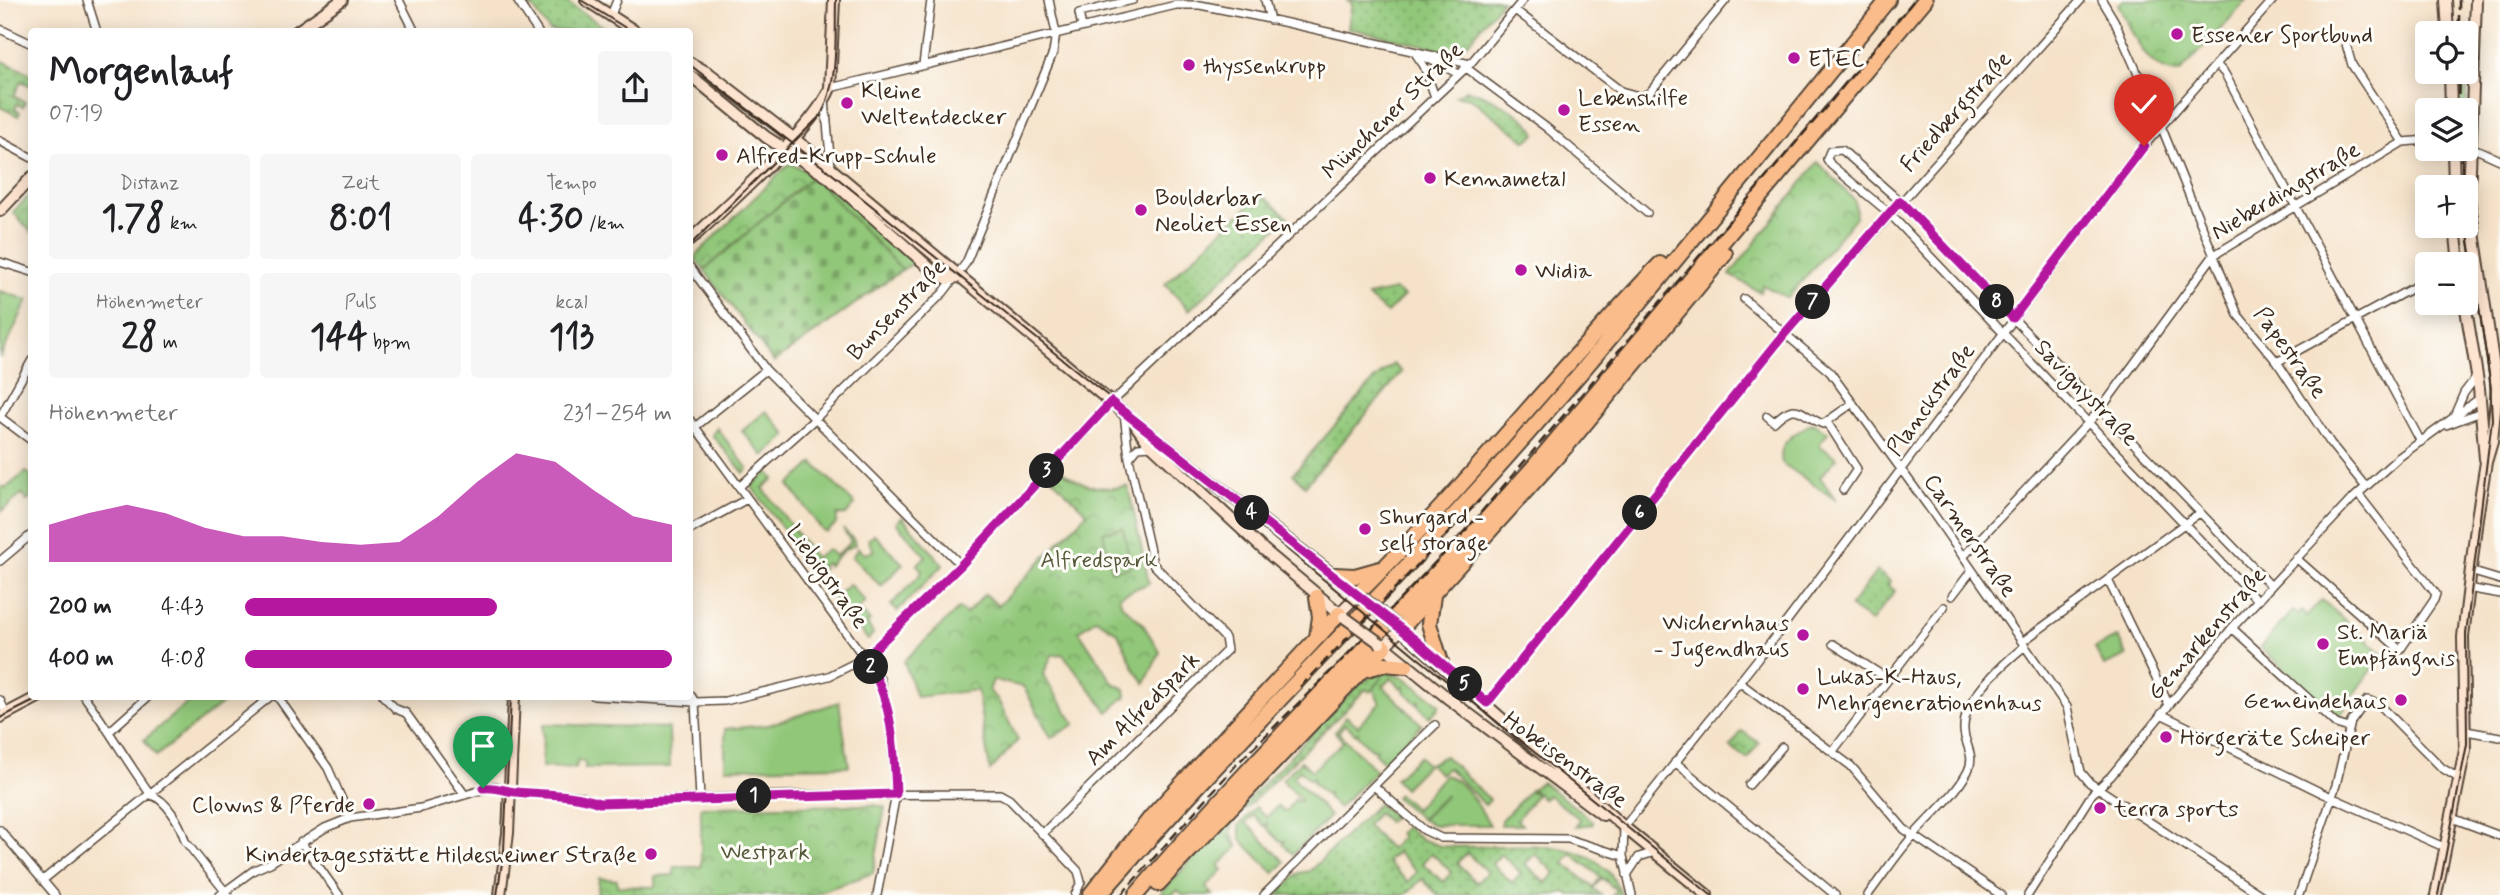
<!DOCTYPE html>
<html lang="de">
<head>
<meta charset="utf-8">
<style>
  :root { --surface:#fff; --page:#f6f6f6; --text:#202124; --muted:#757577; --accent:#b5179e }
  body { margin:0; font-family:Mynerve,sans-serif; background:var(--page); color:var(--text); height:100vh; display:flex; flex-direction:column; font-size:26px; white-space:nowrap }
  * { box-sizing:border-box; margin:0 }
  p { font-size:23px; color:var(--muted) }
  .icon { flex:none; width:38px; height:38px; fill:none; stroke:currentColor; stroke-width:2; stroke-linecap:round; stroke-linejoin:round }
  .map { position:relative; flex:1; overflow:hidden }
  .details { position:absolute; left:28px; top:28px; width:665px; height:672px; display:flex; flex-direction:column; background:var(--surface); border-radius:7px; box-shadow:0 4px 18px #0003 }
  .details>* { flex:none }
  .buttons { position:absolute; left:2415px; top:21px; display:grid; gap:14px }
  .buttons a { display:grid; place-items:center; width:63px; height:63px; border-radius:7px; background:var(--surface); box-shadow:0 4px 18px #0003; font-size:35px }
  .pin { position:absolute; display:grid; place-items:center; width:60px; height:60px; color:#fff; margin:-72px -30px; border-radius:50% 50% 50% 0; rotate:-45deg; box-shadow:0 0 7px #0007 }
  .pin .icon { rotate:45deg }
  .km { position:absolute; width:35px; height:35px; margin:-18px; border-radius:50%; background:#222; color:#fff; font-size:19px; line-height:35px; text-align:center }
  .round { display:grid; place-items:center; flex:none; width:74px; height:74px; border-radius:7px; background:var(--page) }
  .head { display:flex; align-items:center; justify-content:space-between; height:119px; padding:0 21px }
  h1 { font-size:38px; font-weight:800; line-height:52px }
  .metrics { display:grid; grid-template-columns:repeat(3,1fr); gap:10px; height:119px; padding:7px 21px }
  .metrics div { display:grid; align-content:center; border-radius:7px; background:var(--page); text-align:center }
  .metrics b { font-size:35px; font-weight:800 }
  .metrics small { font-size:19px; font-weight:400 }
  .metrics p { font-size:19px }
  .chart { height:196px; padding:14px 21px }
  .chart p { display:flex; justify-content:space-between }
  .chart svg { width:100%; height:126px; margin-top:7px; fill:var(--accent); opacity:.7 }
  ul { padding:0 21px; list-style:none; font-size:23px }
  li { display:grid; grid-template-columns:112px 84px 1fr; align-items:center; height:52px }
  li i { height:18px; border-radius:9px; background:var(--accent) }
  .map>svg:first-child { display:block }
  .grass { fill:url(#grass-dots); stroke:#66784c; stroke-width:2; fill-rule:evenodd }
  .cemetery { fill:url(#cemetery-stones); stroke:#66784c; stroke-width:2 }
  .park { fill:url(#park-crowns); stroke:#66784c; stroke-width:2 }
  .garden { fill:#91c779; stroke:#66784c; stroke-width:2 }
  .lines { fill:none; stroke-linecap:round; stroke-linejoin:round }
  .street-casing { stroke:#574638; stroke-width:10 }
  .secondary-casing { stroke:#574638; stroke-width:14 }
  .highway-casing { stroke:#574638; stroke-width:18 }
  .street { stroke:#fff; stroke-width:7 }
  .secondary { stroke:#fde4d0; stroke-width:10 }
  .highway { stroke:#f9bc8a; stroke-width:14 }
  .tram { stroke:#3b2a1e; stroke-width:2 }
  .rail { stroke:#3b2a1e; stroke-width:2.5; stroke-dasharray:10 5; stroke-linecap:butt }
  .secondary-bridge-casing { stroke:#574638; stroke-width:14; stroke-linecap:butt }
  .secondary-bridge { stroke:#fde4d0; stroke-width:10 }
  .route-casing { stroke:#fff; stroke-width:14 }
  .route { stroke:#b5179e; stroke-width:9 }
  .poi-dot { fill:#b5179e; stroke:#fdfcf7; stroke-width:2.5 }
  .labels { text-anchor:middle; stroke-width:6; stroke-linejoin:round; paint-order:stroke }
  .poi-label { font-size:23px; fill:#3b2a1e; stroke:#fdfcf7; text-anchor:start }
  .street-label { font-size:23px; fill:#3b2a1e; stroke:#fdfcf7 }
  .park-label { font-size:23px; fill:#555939; stroke:#fdfcf7 }
</style>
</head>
<body>
<div class="map">
<svg width="2500" height="895" viewBox="0 0 2500 895">
  <defs>
    <pattern id="grass-dots" width="8" height="8" patternUnits="userSpaceOnUse" patternTransform="scale(1.75)"><rect width="8" height="8" fill="#91c779"/><path d="M2 2h.1M6 6h.1" fill="none" stroke="#78a263" stroke-width="1.8" stroke-linecap="round"/></pattern>
    <pattern id="cemetery-stones" width="16" height="16" patternUnits="userSpaceOnUse" patternTransform="scale(1.75)"><rect width="16" height="16" fill="#91c779"/><path d="M2 7V4a2 2 0 0 1 4 0v3zM10 15v-3a2 2 0 0 1 4 0v3z" fill="#78a263"/></pattern>
    <pattern id="park-crowns" width="20" height="18" patternUnits="userSpaceOnUse" patternTransform="scale(1.75)"><rect width="20" height="18" fill="#91c779"/><path d="M2 6a3 3 0 1 1 6 0M12 15a3 3 0 1 1 6 0" fill="none" stroke="#78a263"/></pattern>
  </defs>
  <rect width="100%" height="100%" fill="#fdfcf7"/>
  <filter id="ink" filterUnits="userSpaceOnUse"><feTurbulence type="fractalNoise" baseFrequency=".0143" numOctaves="2"/><feDisplacementMap in="SourceGraphic" scale="14" xChannelSelector="R" yChannelSelector="G"/><feConvolveMatrix kernelMatrix="1 2 1 2 8 2 1 2 1" color-interpolation-filters="sRGB"/></filter>
  <filter id="wash" filterUnits="userSpaceOnUse"><feTurbulence type="fractalNoise" baseFrequency=".00686" numOctaves="4" result="noise"/><feDisplacementMap in="SourceGraphic" scale="28" xChannelSelector="R" yChannelSelector="G"/><feGaussianBlur stdDeviation="1.57" result="paint"/><feColorMatrix in="noise" values="0 0 0 0 0 0 0 0 0 0 0 0 0 0 0 0 0 1.4 0 .05"/><feComposite in="paint" operator="in"/></filter>
  <g filter="url(#wash)">
    <rect width="100%" height="100%" fill="#f5e2c9"/>
    <path class="grass" d="M525,0H563L610,31H550L531,5L528,11Z
      M1346,0H1502L1470,41L1453,52L1348,28L1352,2Z
      M0,60L31,74V86L21,81L14,96L25,102L23,107L17,104L15,109L20,112L18,116L0,107Z
      M2455,81H2467L2466,145V110H2456Z
      M1466,90C1484,93 1530,116 1536,134L1526,141L1470,98L1456,96Z
      M1261,194L1288,217L1189,310L1165,284Z
      M1395,290L1404,296L1387,313L1367,296Z
      M1393,364L1402,372L1305,486L1293,474L1374,380Z
      M1877,571L1890,581L1888,585L1895,591L1871,622L1850,606Z
      M1383,671L1380,681L1370,692L1366,689L1235,819L1231,831L1237,846L1220,829L1360,683Z
      M1378,804L1394,816L1388,822L1378,813L1366,825L1390,849L1402,837L1399,833L1406,826L1421,839L1440,846C1497,852 1599,824 1621,895H1612L1616,890L1602,878L1593,888L1601,895H1570L1566,892L1554,895H1471L1469,892L1465,895H1438L1422,879L1405,895H1276L1299,873L1310,871ZM1397,852L1417,871L1408,882L1387,862ZM1431,853L1452,872L1443,882L1422,863ZM1467,853L1487,872L1477,883L1457,863ZM1571,853L1601,877L1593,887L1564,863ZM1501,854L1521,873L1512,883L1492,864ZM1535,854L1555,873L1546,883L1525,864Z"/>
    <path class="cemetery" d="M813,176L902,270L774,362L704,270Z"/>
    <path class="park" d="M2123,0H2247L2180,73C2145,73 2133,31 2118,4Z
      M1818,162L1855,201L1856,217L1788,298L1763,285L1760,292L1730,275Z
      M789,164C809,165 917,252 920,266L913,263L902,270L813,176L704,270L696,260L697,254Z
      M31,194V232L13,212Z
      M1059,468C1079,486 1103,491 1128,486L1149,583L1119,596L1122,605L1142,623L1160,652L1145,683L1135,670L1118,633L1096,619L1079,631L1113,683L1125,689L1126,696L1108,712L1063,654L1052,655L1043,675L1075,724L1051,738L1024,687L993,680L989,691L998,700L1018,740L990,771L977,690L916,697L904,661L959,608L966,614L985,594L998,606L1087,513L1052,478Z
      M2118,637L2127,656L2104,666L2095,648Z
      M1742,731L1759,743L1747,759L1730,747Z
      M873,805L885,807L873,873L812,895H597L599,878L617,880V886L655,887V876L674,875V867H701V807Z"/>
    <path class="garden" d="M0,291L28,300L0,358Z
      M766,411L787,435L764,456L742,431Z
      M1812,423L1828,432L1819,445L1837,458L1820,477L1836,500L1782,463C1777,441 1796,433 1812,423Z
      M717,428L748,469L744,473L712,435Z
      M813,463L855,504L846,515H837L836,524L827,532L822,530L789,485Z
      M26,472L31,475V498L27,501L22,494L2,511L0,489L3,486L6,488Z
      M768,472L774,479L763,488L815,558L828,549L835,556L851,542L843,529L854,540L855,545L844,550L828,566L826,563L821,566L823,569L817,574L751,486Z
      M902,517L943,565L897,611L891,605L920,575L922,570L917,565L926,556L896,523Z
      M1123,528L1131,567L1111,571L1103,532Z
      M874,534L903,564L881,586L852,557L858,548L864,554L874,551L868,540Z
      M849,584L865,601L858,609L870,621L867,623L873,634L868,640L826,588L838,594Z
      M2322,600L2383,654L2338,718L2260,647L2293,611L2298,615L2302,611L2307,616Z
      M1383,671L1405,678L1439,704V707L1430,717L1419,706V701L1417,704L1404,691V686L1401,688L1391,678L1383,686L1422,725L1384,762L1374,752L1376,749H1371L1358,736V732L1356,734L1345,724L1338,732L1376,771L1338,808L1328,798V793L1326,795L1313,783V778L1310,780L1300,770L1293,777L1330,816L1293,854L1283,844L1285,841H1280L1267,828V823L1264,826L1254,815L1246,823L1285,862L1274,873L1241,840L1239,825L1256,807L1266,817L1278,806L1285,812L1295,799L1298,802L1301,800L1282,780L1301,761L1312,771L1343,742L1335,732L1346,716L1358,726L1380,703L1373,689L1380,681Z
      M194,697H230L156,756L144,740Z
      M839,702L849,766L725,768V729L768,725Z
      M543,724L669,728L670,767L585,768V762L577,761L576,768L542,767Z
      M1419,756L1427,765L1404,788L1395,779Z
      M1445,756L1490,800L1485,805L1448,768L1440,774L1429,764Z
      M1444,775C1463,778 1481,810 1490,825H1434L1422,820L1446,795L1421,819L1395,797L1398,794L1415,809Z
      M1542,782L1593,821V824L1576,826L1580,819L1548,795L1544,799L1531,789Z
      M1530,790L1536,795L1517,820L1522,825H1501L1502,820Z
      M1220,829L1238,847L1219,865L1223,870L1206,887L1213,895H1183L1178,890L1172,895H1159Z"/>
  </g>
  <g filter="url(#ink)">
    <g class="lines">
      <defs>
        <path id="street" d="M87,0L97,32
          M399,0L415,32
          M517,0L538,32
          M1265,0L1270,20
          M2102,0L2114,20L2161,126L2238,315L2277,362L2331,444L2365,486
          M1515,10L1621,91L1642,97L1650,92L1726,0
          M611,15L617,0
          M1082,27L1079,13L1133,0
          M0,29L32,44
          M2346,44L2352,65L2403,142
          M1415,53L1424,66L1435,97
          M1425,57L1459,74
          M2216,64L2225,74L2421,442
          M923,65L931,0
          M1465,67L1547,128L1647,213
          M830,88L1176,5H1200L1260,17L1470,64
          M825,100L831,168
          M0,141L32,158
          M2469,146L2500,160
          M0,262L32,272
          M690,267L766,370L961,565
          M1744,299L1830,372L1930,509L2067,707L2081,772L2090,783L2261,895
          M2277,362L2427,280
          M1767,416L1774,422C1798,398 1801,416 1823,424L1853,403
          M2454,416L2464,393L2477,376
          M0,417L32,360
          M0,417L32,441
          M690,420L880,679L890,721L896,794L877,895
          M1827,422L1857,469L1843,490
          M2446,425L2481,412
          M690,431L766,370
          M1129,458L1138,447L1151,446
          M739,487L816,418L943,293L966,263L1053,53L1056,33L1049,0
          M690,530L747,499
          M1963,557L2100,410L2214,255L2403,142L2427,140
          M2296,558L2400,650L2434,600L2436,594L2359,495
          M0,561L32,534
          M2470,571L2500,580
          M2108,580L2169,705
          M2468,588L2500,594
          M1952,596L1972,570
          M2257,600L1889,213L1831,165L1827,159L1830,151L1842,150L1903,204L2271,586
          M2232,628L2336,724L2349,728
          M2022,642L2198,514
          M1833,644L1888,679
          M1739,682L1851,766L1904,829L2001,895
          M690,694L695,702L700,798
          M84,696C108,728 127,762 151,795C167,800 181,825 185,841L228,895
          M277,696L328,768L350,818
          M383,696L396,709L406,713L465,795
          M594,696L695,702L725,701L829,676L865,658L961,565L1111,403L1470,64L1523,0
          M0,700L6,713
          M1487,703L1786,332L2081,0
          M2161,714L2322,793L2446,848
          M110,731L149,696
          M2466,731L2500,737
          M1833,751L1944,607
          M1675,762L1835,895
          M1749,785L1782,747
          M1374,786L1424,830L1441,838L1568,839L1623,856
          M2452,818L2500,836
          M0,830L55,895
          M1042,834L1227,650L1225,638L1153,564L1129,458L1124,413
          M301,842L339,895
          M1627,875L1639,857L1655,852
          M43,880L271,696
          M220,895L254,870L270,863L325,828L350,818L421,808L495,786L509,791L581,796L599,803L785,795L1000,794L1009,799L1078,871L1081,882L1075,895
          M1264,895L1435,725
          M1632,895L1623,856L1624,827L1772,641L2144,146L2273,0
          M1868,895C1883,875 1897,854 1913,836C1932,814 1955,796 1968,771C1976,755 1964,744 1964,730C1962,699 2004,663 2025,646
          M2028,895L2092,794L2111,776L2232,628L2350,501L2398,458L2480,398
          M2299,895L2336,785L2351,722L2367,700L2378,703L2442,768L2460,779"/>
        <path id="secondary" d="M586,0L636,32
          M2446,0L2448,33
          M296,32L342,0
          M690,63L710,74L806,148L1131,419L1362,597
          M2450,72L2451,110
          M690,75L766,137L828,177L933,271L948,279L958,277
          M2453,149L2454,187
          M0,211L32,177
          M2455,226L2459,264
          M690,240C723,210 816,126 830,88L834,0
          M2465,303L2479,388L2485,459
          M1137,427L1148,442L1263,549L1344,617
          M1339,614L1358,594
          M1397,626L1624,827L1707,895
          M1380,643L1449,699L1603,815
          M1384,647L1401,629
          M0,717L40,696
          M500,895L508,833L514,696
          M2436,895L2465,750L2463,637L2477,518L2486,462L2492,442L2497,388L2469,198L2476,0"/>
        <path id="highway" d="M1334,575L1355,576L1380,569
          M1358,594C1464,489 1556,372 1660,264
          M1433,596L1429,624L1441,662
          M1401,629L1570,442L1725,254
          M1317,637L1320,617L1317,597
          M1363,670L1385,664L1406,666
          M1158,884L1384,647
          M1090,895L1151,817L1339,614
          M1100,895C1222,754 1355,625 1480,487C1622,330 1754,164 1888,0
          M1136,895C1262,748 1402,614 1531,470L1925,0"/>
      </defs>
      <use href="#street" class="street-casing"/>
      <use href="#secondary" class="secondary-casing"/>
      <use href="#highway" class="highway-casing"/>
      <use href="#street" class="street"/>
      <use href="#secondary" class="secondary"/>
      <use href="#highway" class="highway"/>
      <path class="tram" d="M581,0L632,32
        M690,65L831,173L1123,408L1175,456L1418,658L1711,895
        M2462,187V149
        M690,245L821,115C839,80 835,39 836,0
        M0,718L44,696
        M497,895L504,850L511,696
        M2438,895L2467,744L2466,634L2492,419L2490,381L2466,221"/>
      <path class="rail" d="M2459,0V33
        M2458,110L2459,72
        M1300,687L1480,500
        M1121,895L1238,763L1344,658L1460,537L1827,106L1914,0"/>
      <defs>
        <path id="secondary-bridge" d="M1362,597L1397,626
          M1344,617L1380,643"/>
      </defs>
      <use href="#secondary-bridge" class="secondary-bridge-casing"/>
      <use href="#secondary-bridge" class="secondary-bridge"/>
    </g>
  </g>
  <g class="lines" filter="url(#ink)">
    <defs>
      <path id="route" d="M483,788C496,786 503,791 516,792C544,795 572,793 599,803L896,794C894,746 893,698 865,658L961,565L1111,402L1414,639L1487,703L1786,332L1900,201L2013,318L2144,146"/>
    </defs>
    <use href="#route" class="route-casing"/>
    <use href="#route" class="route"/>
  </g>
  <g class="poi-dot">
    <circle cx="2177" cy="34" r="7"/>
    <circle cx="1794" cy="58" r="7"/>
    <circle cx="1189" cy="65" r="7"/>
    <circle cx="847" cy="103" r="7"/>
    <circle cx="1564" cy="110" r="7"/>
    <circle cx="722" cy="155" r="7"/>
    <circle cx="1430" cy="178" r="7"/>
    <circle cx="1141" cy="210" r="7"/>
    <circle cx="1521" cy="270" r="7"/>
    <circle cx="1365" cy="529" r="7"/>
    <circle cx="1803" cy="635" r="7"/>
    <circle cx="2323" cy="644" r="7"/>
    <circle cx="1803" cy="689" r="7"/>
    <circle cx="2401" cy="700" r="7"/>
    <circle cx="2166" cy="737" r="7"/>
    <circle cx="369" cy="804" r="7"/>
    <circle cx="2100" cy="808" r="7"/>
    <circle cx="651" cy="854" r="7"/>
  </g>
  <g class="labels">
    <g class="poi-label">
      <text x="2191" y="42">Essener Sportbund</text>
      <text x="1808" y="66">ETEC</text>
      <text x="1203" y="73">thyssenkrupp</text>
      <text x="861" y="98">Kleine<tspan x="861" dy="26">Weltentdecker</tspan></text>
      <text x="1578" y="105">Lebenshilfe<tspan x="1578" dy="26">Essen</tspan></text>
      <text x="736" y="163">Alfred-Krupp-Schule</text>
      <text x="1444" y="186">Kennametal</text>
      <text x="1155" y="205">Boulderbar<tspan x="1155" dy="26">Neoliet Essen</tspan></text>
      <text x="1535" y="278">Widia</text>
      <text x="1379" y="524">Shurgard -<tspan x="1379" dy="26">self storage</tspan></text>
      <text x="1789" y="630" text-anchor="end">Wichernhaus<tspan x="1789" dy="26">- Jugendhaus</tspan></text>
      <text x="2337" y="639">St. Mariä<tspan x="2337" dy="26">Empfängnis</tspan></text>
      <text x="1817" y="684">Lukas-K-Haus,<tspan x="1817" dy="26">Mehrgenerationenhaus</tspan></text>
      <text x="2387" y="708" text-anchor="end">Gemeindehaus</text>
      <text x="2180" y="745">Hörgeräte Scheiper</text>
      <text x="355" y="812" text-anchor="end">Clowns &amp; Pferde</text>
      <text x="2114" y="816">terra sports</text>
      <text x="637" y="862" text-anchor="end">Kindertagesstätte Hildesheimer Straße</text>
    </g>
    <g class="street-label">
      <text transform="translate(1392 110) rotate(-44)" y="8">Münchener Straße</text>
      <text transform="translate(1955 111) rotate(-48)" y="8">Friedbergstraße</text>
      <text transform="translate(2285 190) rotate(-31)" y="8">Nieberdingstraße</text>
      <text transform="translate(896 309) rotate(-46)" y="8">Bunsenstraße</text>
      <text transform="translate(2291 352) rotate(54)" y="8">Papestraße</text>
      <text transform="translate(2087 392) rotate(46)" y="8">Savignystraße</text>
      <text transform="translate(1930 399) rotate(-54)" y="8">Planckstraße</text>
      <text transform="translate(1971 535) rotate(55)" y="8">Carmerstraße</text>
      <text transform="translate(828 576) rotate(54)" y="8">Liebigstraße</text>
      <text transform="translate(2206 633) rotate(-49)" y="8">Gemarkenstraße</text>
      <text transform="translate(1142 708) rotate(-45)" y="8">Am Alfredspark</text>
      <text transform="translate(1566 759) rotate(36)" y="8">Hobeisenstraße</text>
    </g>
    <g class="park-label">
      <text x="1099" y="567">Alfredspark</text>
      <text x="765" y="859">Westpark</text>
    </g>
  </g>
</svg>
<div class="buttons">
<a><svg class="icon" aria-label="locate" viewBox="0 0 24 24"><circle cx="12" cy="12" r="6"/><path d="M12 2v4M12 18v4M2 12h4M18 12h4"/></svg></a>
<a><svg class="icon" aria-label="layers" viewBox="0 0 24 24"><path d="M12 4l9 5-9 5-9-5zM3 14l9 5 9-5"/></svg></a>
<a>+</a>
<a>−</a>
</div>
<div class="pin" style="left:483px;top:788px;background:#1e9e55"><svg class="icon" aria-label="arrive" viewBox="0 0 24 24"><path d="M6 21V4h12l-3 4 3 4H6"/></svg></div>
<div class="pin" style="left:2144px;top:146px;background:#d93025"><svg class="icon" aria-label="check" viewBox="0 0 24 24"><path d="M5 12l5 5 9-10"/></svg></div>
<b class="km" style="left:754px;top:796px">1</b>
<b class="km" style="left:871px;top:667px">2</b>
<b class="km" style="left:1047px;top:471px">3</b>
<b class="km" style="left:1252px;top:513px">4</b>
<b class="km" style="left:1465px;top:684px">5</b>
<b class="km" style="left:1640px;top:513px">6</b>
<b class="km" style="left:1813px;top:302px">7</b>
<b class="km" style="left:1997px;top:302px">8</b>
<section class="details">
<div class="head"><div><h1>Morgenlauf</h1><p>07:19</p></div><a class="round"><svg class="icon" aria-label="share" viewBox="0 0 24 24"><path d="M12 15V3M7 8l5-5 5 5M5 13v7h14v-7"/></svg></a></div>
<div class="metrics">
<div><p>Distanz</p><b>1.78<small> km</small></b></div>
<div><p>Zeit</p><b>8:01</b></div>
<div><p>Tempo</p><b>4:30<small> /km</small></b></div>
</div>
<div class="metrics">
<div><p>Höhenmeter</p><b>28<small> m</small></b></div>
<div><p>Puls</p><b>144<small> bpm</small></b></div>
<div><p>kcal</p><b>113</b></div>
</div>
<div class="chart"><p><span>Höhenmeter</span>231–254 m</p>
<svg viewBox="0 0 160 44" preserveAspectRatio="none"><path d="M0 44V31L10 27L20 24L30 27L40 32L50 35L60 35L70 37L80 38L90 37L100 28L110 16L120 6L130 9L140 19L150 28L160 31V44z"/></svg>
</div>
<ul>
<li><b>200 m</b>4:43<i style="width:59%"></i></li>
<li><b>400 m</b>4:08<i style="width:100%"></i></li>
</ul>
</section>
</div>
</body>
</html>
